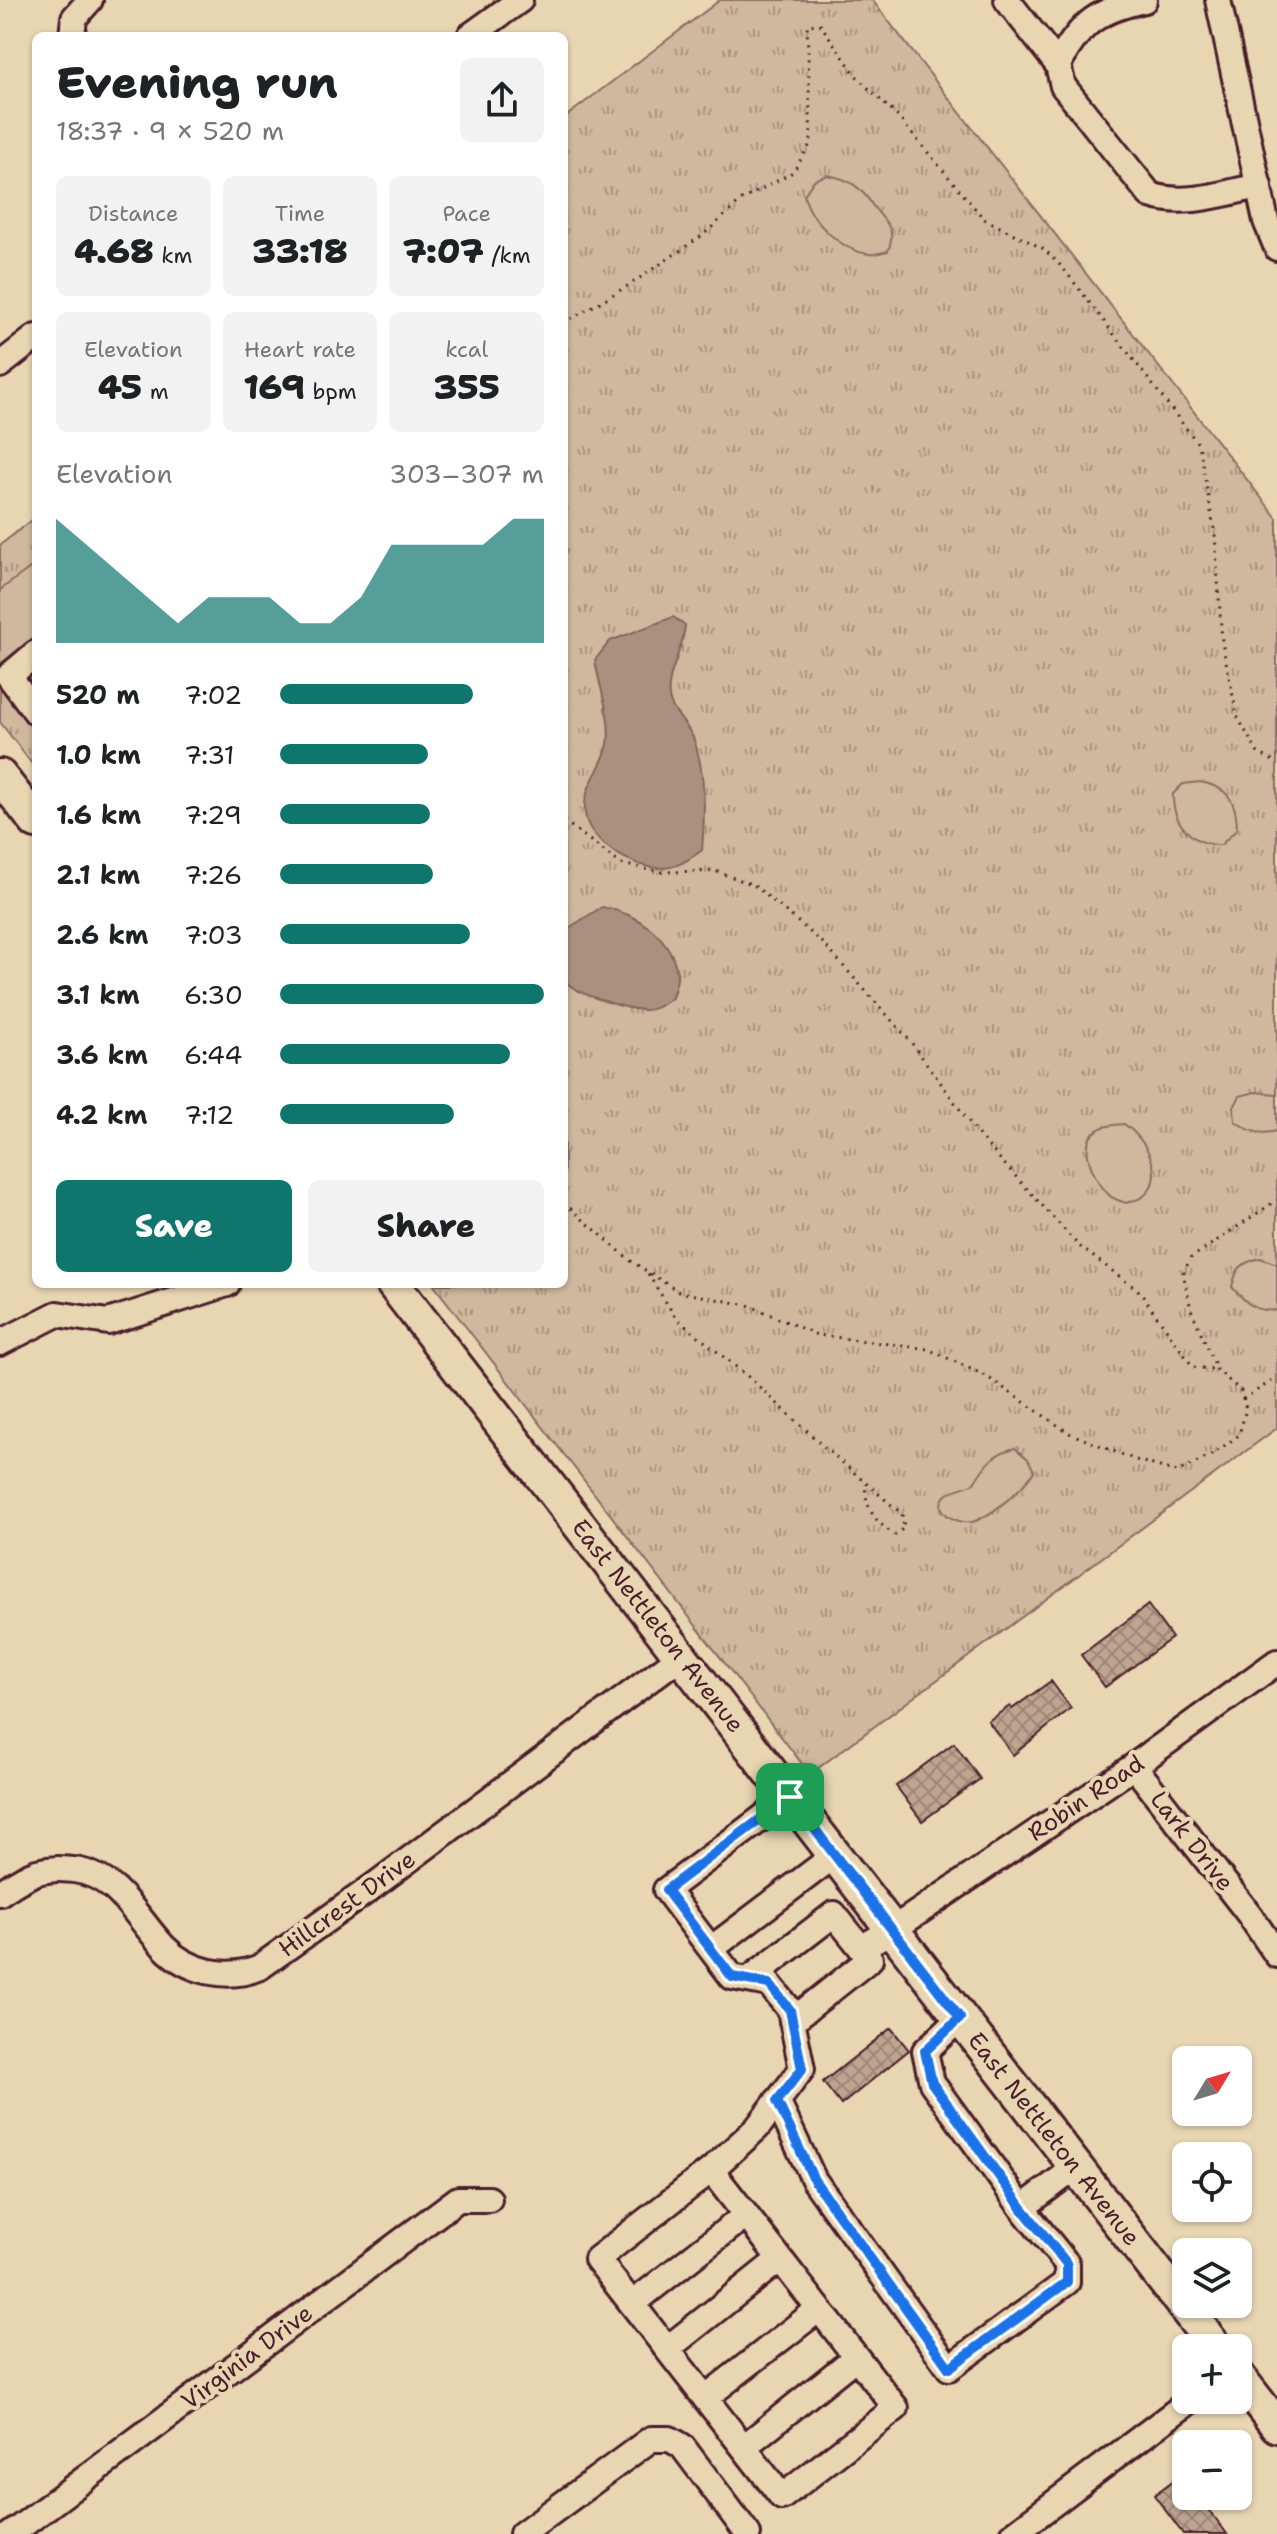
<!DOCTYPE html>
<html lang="en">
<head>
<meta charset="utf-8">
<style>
  :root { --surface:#fff; --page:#f2f2f2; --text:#202124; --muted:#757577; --accent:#0f766e }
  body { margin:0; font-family:"Shantell Sans",sans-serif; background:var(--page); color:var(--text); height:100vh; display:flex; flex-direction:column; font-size:30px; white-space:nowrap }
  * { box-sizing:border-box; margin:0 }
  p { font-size:26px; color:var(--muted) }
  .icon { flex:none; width:44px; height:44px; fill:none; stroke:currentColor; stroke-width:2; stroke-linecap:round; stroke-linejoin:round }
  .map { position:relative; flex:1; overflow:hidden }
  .drawer { position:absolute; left:32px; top:32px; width:536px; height:1256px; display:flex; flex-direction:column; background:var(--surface); border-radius:12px; box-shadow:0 2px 6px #0004 }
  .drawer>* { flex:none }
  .needle { width:52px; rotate:52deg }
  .fabs { position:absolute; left:1172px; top:2046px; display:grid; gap:16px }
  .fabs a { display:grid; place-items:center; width:80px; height:80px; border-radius:12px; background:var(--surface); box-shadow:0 2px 6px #0004; font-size:40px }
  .pin { position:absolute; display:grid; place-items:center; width:68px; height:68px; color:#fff; margin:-34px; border-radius:16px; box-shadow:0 4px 12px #0006 }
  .round { display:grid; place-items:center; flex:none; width:84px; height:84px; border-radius:12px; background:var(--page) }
  .head { display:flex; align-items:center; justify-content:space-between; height:136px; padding:0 24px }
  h1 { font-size:44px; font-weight:800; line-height:60px }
  .figures { display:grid; grid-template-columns:repeat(3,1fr); gap:12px; height:136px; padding:8px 24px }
  .figures div { display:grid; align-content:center; border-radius:12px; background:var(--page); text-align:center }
  .figures b { font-size:34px; font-weight:800 }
  .figures small { font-size:22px; font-weight:400 }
  .figures p { font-size:22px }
  .chart { height:224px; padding:16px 24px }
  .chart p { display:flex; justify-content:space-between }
  .chart svg { width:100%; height:144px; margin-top:8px; fill:var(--accent); opacity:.7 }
  .action { display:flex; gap:16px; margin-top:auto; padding:16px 24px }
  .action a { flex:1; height:92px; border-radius:12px; background:var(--accent); color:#fff; font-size:32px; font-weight:800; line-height:92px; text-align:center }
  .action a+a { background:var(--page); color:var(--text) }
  ul { padding:0 24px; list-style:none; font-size:26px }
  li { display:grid; grid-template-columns:128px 96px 1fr; align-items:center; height:60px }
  li i { height:20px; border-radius:10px; background:var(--accent) }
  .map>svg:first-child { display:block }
  .grass { fill:url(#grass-tufts); stroke:#8c6c64; stroke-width:2 }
  .pitch { fill:#cfb89d; stroke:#8c6c64; stroke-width:2 }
  .water { fill:#ac907f; stroke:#85635d; stroke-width:2 }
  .building { fill:url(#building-cross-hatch); stroke:#4a1f2b; stroke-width:2 }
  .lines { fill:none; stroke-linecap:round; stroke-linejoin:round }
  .minor-casing { stroke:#4a1f2b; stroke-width:30 }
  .major-casing { stroke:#4a1f2b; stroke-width:38 }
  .path { stroke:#4a1f2b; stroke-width:3; stroke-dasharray:2 6; stroke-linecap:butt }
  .minor { stroke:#e8d6b3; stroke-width:24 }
  .major { stroke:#e8d6b3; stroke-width:32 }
  .route-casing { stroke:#fff; stroke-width:16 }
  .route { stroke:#1a73e8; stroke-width:10 }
  .labels { text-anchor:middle; stroke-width:8; stroke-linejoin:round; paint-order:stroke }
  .street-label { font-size:24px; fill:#4a1f2b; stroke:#e8d6b3 }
</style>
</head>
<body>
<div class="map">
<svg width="1277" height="2534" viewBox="0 0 1277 2534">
  <defs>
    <pattern id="grass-tufts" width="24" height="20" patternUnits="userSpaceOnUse" patternTransform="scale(2)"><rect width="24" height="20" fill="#cfb89d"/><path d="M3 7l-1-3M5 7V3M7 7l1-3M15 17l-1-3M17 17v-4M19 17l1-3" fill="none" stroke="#aa9580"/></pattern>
    <pattern id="building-cross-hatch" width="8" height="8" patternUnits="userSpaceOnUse" patternTransform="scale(2)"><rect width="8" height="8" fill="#bea590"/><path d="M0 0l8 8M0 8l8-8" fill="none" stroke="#9c8676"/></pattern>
  </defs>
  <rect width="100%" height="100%" fill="#e8d6b3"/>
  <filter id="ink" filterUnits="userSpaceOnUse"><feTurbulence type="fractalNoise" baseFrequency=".0125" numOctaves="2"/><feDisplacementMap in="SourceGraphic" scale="16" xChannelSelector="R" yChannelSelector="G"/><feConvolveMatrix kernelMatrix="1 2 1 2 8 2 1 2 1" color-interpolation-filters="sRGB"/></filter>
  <g filter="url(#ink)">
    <path class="grass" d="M720,0H872L1277,518V1428L810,1774L433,1284H564V118Z
      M36,517V769L0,722V545Z"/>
    <path class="pitch" d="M827,175C850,179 861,187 873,206C886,224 897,227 888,251C882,252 875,255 869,254C842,251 810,221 804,195L814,180Z
      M30,568H36V636L0,664V590Z
      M1200,782C1228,787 1237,801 1237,829L1221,845C1192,845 1172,823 1173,794L1183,784Z
      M1255,1092L1277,1094V1131C1259,1135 1250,1132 1235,1121L1234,1107L1240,1096Z
      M1124,1124C1145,1138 1167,1174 1144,1196C1139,1200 1131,1201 1126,1203C1120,1201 1113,1199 1109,1195C1094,1181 1075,1142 1099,1129C1106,1125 1116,1125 1124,1124Z
      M1260,1258L1277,1264V1310C1256,1313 1246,1303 1232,1287C1236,1268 1241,1263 1260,1258Z
      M1015,1448L1028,1459L1034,1471C1025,1487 991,1517 972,1522C958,1525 930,1511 946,1495C951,1490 967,1487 974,1483C985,1465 993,1453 1015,1448Z"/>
    <path class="water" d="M673,617L685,625C684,649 666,673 669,697C671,712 689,725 694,740C706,775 705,813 702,850C689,860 675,869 658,868C631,867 588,841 585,813C582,786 603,769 608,744C612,717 599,687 595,660L610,641Z
      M602,907C636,913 672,936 677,974C678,981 674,990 672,998C663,1004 654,1011 643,1010C628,1009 573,994 566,981C560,969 564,945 564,931Z"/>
    <path class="building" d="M1148,1605L1172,1638L1105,1687L1081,1655Z
      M1051,1681L1071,1708L1013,1755L988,1721L1010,1706L1012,1709Z
      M954,1743L980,1779L922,1821L896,1786Z
      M891,2028L909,2050L841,2105L823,2082Z
      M1186,2471V2496H1199L1227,2534H1183L1154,2495Z"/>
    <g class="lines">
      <defs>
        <path id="minor" d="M1007,0L1058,65
          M1144,0C1098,10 1080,23 1058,65L1063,86L1150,195C1185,207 1224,193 1259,186
          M1218,0L1266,221L1277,248
          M72,36L74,18L90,0
          M470,36L520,0
          M0,365L36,337
          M36,653L9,676L36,712
          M0,1343L57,1314L108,1322L227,1284
          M1134,1766L1249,1914L1277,1955
          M0,1893C12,1885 23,1877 37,1872C50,1868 61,1869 74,1870C119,1876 135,1917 164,1947C188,1972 228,1981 260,1967L375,1885L681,1656
          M861,1948L892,1930L1134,1766L1277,1662
          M711,1949L835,1855
          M748,1980L834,1914L870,1959L792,2021
          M960,2018L925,2051L932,2083L1022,2208
          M777,2101L814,2180L949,2368L1067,2282V2264L1022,2208L1076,2167
          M711,2170L896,2408L782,2497L597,2259L711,2170L757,2128L802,2069L790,2010L769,1984L732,1977L666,1890L790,1797
          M632,2304L746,2215
          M667,2349L780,2259
          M705,2398L819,2309
          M744,2447L856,2357
          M11,2534L458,2199H489
          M522,2534L651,2439H670L682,2446L748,2534
          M1013,2534L1191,2400"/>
        <path id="major" d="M0,776L36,822
          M393,1284L1216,2348
          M1238,2376L1277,2426"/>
      </defs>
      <use href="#minor" class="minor-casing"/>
      <use href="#major" class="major-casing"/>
      <path class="path" d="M564,323L631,284L703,235L742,200L793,172L811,143L807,25L820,24L858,78L898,117L984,219L1044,249L1063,268L1199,445L1215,534L1222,642L1237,716L1257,752L1277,763
        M564,821L621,864L661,872L715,871L754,885L822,942L911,1042L980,1137L1079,1246L1139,1291L1193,1367L1217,1370
        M564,1203L631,1261L679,1292L748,1305L817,1335L928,1349L986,1376L1069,1433L1136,1460L1177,1472L1212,1455L1239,1435L1246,1409L1241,1391L1217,1370L1191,1309L1183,1273L1191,1258L1277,1200
        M648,1274L676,1318L752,1380L823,1446L902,1514L904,1528L895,1535C874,1521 866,1510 865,1484
        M1243,1399L1277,1378"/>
      <use href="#minor" class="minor"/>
      <use href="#major" class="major"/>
    </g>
  </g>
  <g class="lines" filter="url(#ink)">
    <defs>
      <path id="route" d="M790,1797L960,2018L925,2051L932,2083L1022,2208L1067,2264V2282L949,2368L814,2180L777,2101L802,2069L790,2010L769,1984L732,1977L666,1890Z"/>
    </defs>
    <use href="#route" class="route-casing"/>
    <use href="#route" class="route"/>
  </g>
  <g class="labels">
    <g class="street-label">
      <text transform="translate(658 1626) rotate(52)" y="8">East Nettleton Avenue</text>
      <text transform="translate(1086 1798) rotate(-34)" y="8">Robin Road</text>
      <text transform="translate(1192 1841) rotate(52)" y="8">Lark Drive</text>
      <text transform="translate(347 1904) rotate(-36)" y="8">Hillcrest Drive</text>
      <text transform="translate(1054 2139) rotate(52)" y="8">East Nettleton Avenue</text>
      <text transform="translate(247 2357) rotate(-37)" y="8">Virginia Drive</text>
    </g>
  </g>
</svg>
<div class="fabs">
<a><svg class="needle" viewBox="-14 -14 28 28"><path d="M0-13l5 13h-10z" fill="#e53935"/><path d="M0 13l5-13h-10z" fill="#757577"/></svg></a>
<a><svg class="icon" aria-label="locate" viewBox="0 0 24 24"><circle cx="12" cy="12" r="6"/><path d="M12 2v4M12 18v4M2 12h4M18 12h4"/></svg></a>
<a><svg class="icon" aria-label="layers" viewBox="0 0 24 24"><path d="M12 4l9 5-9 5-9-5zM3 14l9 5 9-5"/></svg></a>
<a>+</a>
<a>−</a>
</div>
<div class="pin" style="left:790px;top:1797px;background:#1e9e55"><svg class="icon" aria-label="arrive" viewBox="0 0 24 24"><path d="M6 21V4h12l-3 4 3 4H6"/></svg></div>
<section class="drawer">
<div class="head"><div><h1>Evening run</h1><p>18:37 · 9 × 520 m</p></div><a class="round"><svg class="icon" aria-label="share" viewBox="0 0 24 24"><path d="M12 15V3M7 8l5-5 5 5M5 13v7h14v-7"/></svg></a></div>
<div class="figures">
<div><p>Distance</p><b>4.68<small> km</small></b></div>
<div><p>Time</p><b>33:18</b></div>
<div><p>Pace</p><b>7:07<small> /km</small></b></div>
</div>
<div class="figures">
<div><p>Elevation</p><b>45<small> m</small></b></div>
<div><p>Heart rate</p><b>169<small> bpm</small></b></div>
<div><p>kcal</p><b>355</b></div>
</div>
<div class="chart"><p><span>Elevation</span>303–307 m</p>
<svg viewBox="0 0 160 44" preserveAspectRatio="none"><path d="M0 44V6L10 14L20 22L30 30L40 38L50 30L60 30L70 30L80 38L90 38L100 30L110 14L120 14L130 14L140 14L150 6L160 6V44z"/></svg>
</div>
<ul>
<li><b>520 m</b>7:02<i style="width:73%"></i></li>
<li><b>1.0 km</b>7:31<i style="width:56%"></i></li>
<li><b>1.6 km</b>7:29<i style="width:57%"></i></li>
<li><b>2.1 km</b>7:26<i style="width:58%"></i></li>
<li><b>2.6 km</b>7:03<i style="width:72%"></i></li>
<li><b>3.1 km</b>6:30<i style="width:100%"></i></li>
<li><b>3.6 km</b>6:44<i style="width:87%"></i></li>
<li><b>4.2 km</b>7:12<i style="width:66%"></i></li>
</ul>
<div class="action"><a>Save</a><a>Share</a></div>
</section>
</div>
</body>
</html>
